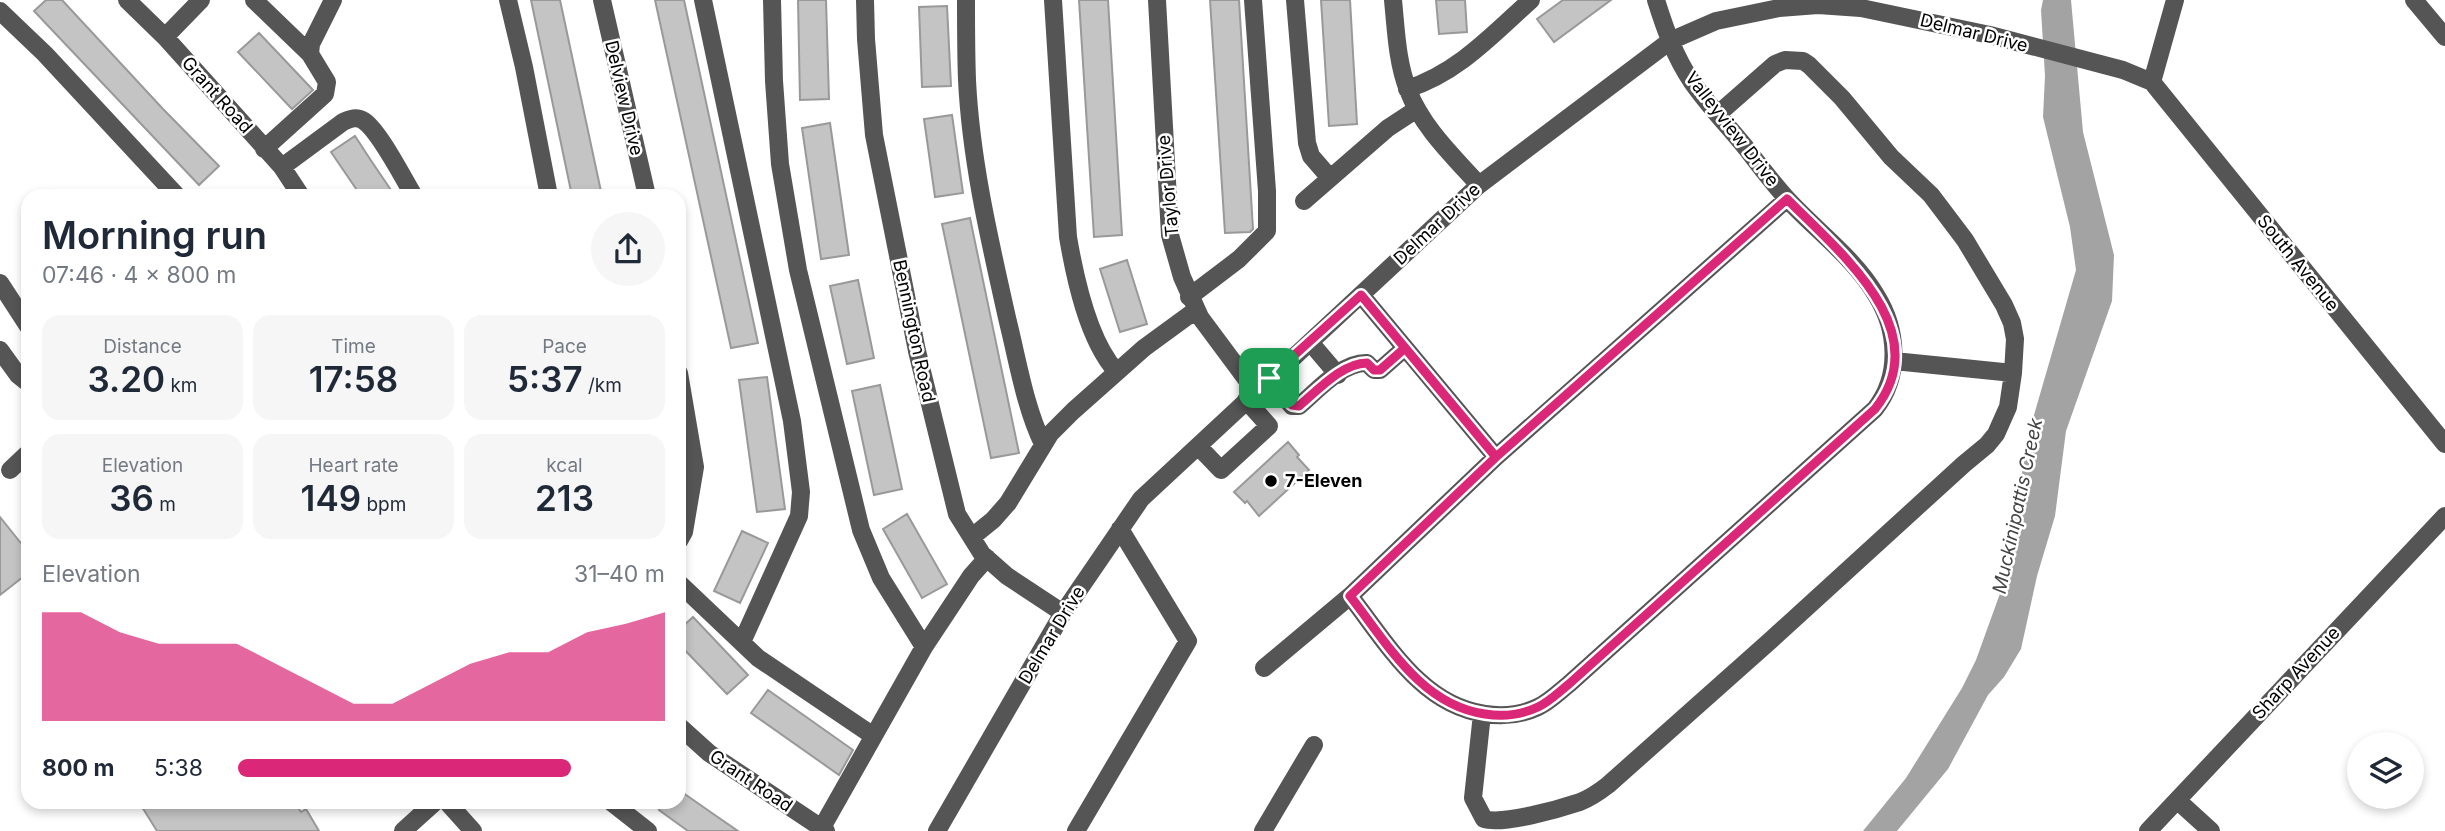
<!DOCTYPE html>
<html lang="en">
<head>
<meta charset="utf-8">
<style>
  :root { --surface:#fff; --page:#f6f6f7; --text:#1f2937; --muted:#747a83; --accent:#db2777 }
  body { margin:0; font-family:Inter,sans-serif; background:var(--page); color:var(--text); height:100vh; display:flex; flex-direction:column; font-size:26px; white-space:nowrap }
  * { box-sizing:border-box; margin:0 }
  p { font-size:23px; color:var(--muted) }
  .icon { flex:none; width:38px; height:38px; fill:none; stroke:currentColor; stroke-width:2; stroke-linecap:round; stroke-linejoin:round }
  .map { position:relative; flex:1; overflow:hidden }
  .drawer { position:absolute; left:21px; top:189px; width:665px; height:620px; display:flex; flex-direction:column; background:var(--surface); border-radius:21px; box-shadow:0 4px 10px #0003 }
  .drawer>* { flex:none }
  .buttons { position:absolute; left:2347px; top:732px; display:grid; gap:14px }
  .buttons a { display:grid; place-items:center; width:77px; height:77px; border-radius:50%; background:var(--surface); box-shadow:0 4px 10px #0003; font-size:35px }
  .pin { position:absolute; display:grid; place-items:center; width:60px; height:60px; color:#fff; margin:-30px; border-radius:14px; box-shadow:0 4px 10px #0006 }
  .round { display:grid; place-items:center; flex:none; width:74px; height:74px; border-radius:37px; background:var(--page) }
  .summary { display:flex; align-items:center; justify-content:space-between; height:119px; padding:0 21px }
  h1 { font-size:38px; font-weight:600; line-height:52px }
  .metrics { display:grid; grid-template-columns:repeat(3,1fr); gap:10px; height:119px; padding:7px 21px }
  .metrics div { display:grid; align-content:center; border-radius:18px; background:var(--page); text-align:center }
  .metrics b { font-size:35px; font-weight:600 }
  .metrics small { font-size:19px; font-weight:400 }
  .metrics p { font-size:19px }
  .chart { height:196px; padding:14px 21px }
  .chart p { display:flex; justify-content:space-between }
  .chart svg { width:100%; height:126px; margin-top:7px; fill:var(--accent); opacity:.7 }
  ul { padding:0 21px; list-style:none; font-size:23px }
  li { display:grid; grid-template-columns:112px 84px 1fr; align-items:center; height:52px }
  li i { height:18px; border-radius:9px; background:var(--accent) }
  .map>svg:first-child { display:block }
  .water { fill:#a3a3a3 }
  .building { fill:#c4c4c4; stroke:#999; stroke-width:2 }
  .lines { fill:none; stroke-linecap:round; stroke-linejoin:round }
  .minor { stroke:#555; stroke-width:18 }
  .route-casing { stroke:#fff; stroke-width:14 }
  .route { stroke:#db2777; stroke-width:9 }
  .poi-dot { fill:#000; stroke:#fff; stroke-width:2.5 }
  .labels { text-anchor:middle; stroke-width:5; stroke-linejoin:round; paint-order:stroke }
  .street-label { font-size:18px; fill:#000; stroke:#fff }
  .poi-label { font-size:18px; font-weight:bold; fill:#000; stroke:#fff; text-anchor:start }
  .water-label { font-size:19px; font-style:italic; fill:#444; stroke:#fff }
</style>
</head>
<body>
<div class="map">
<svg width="2445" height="831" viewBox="0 0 2445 831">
  <rect width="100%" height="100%" fill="#fff"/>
  <path class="water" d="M2043,0H2071L2083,132L2114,255L2112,301L2066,431L2055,516L2037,576L2021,649L2004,677L1988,695L1948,769L1897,831H1863L1906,778L1962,688L1976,660L2011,563L2016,502L2034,415L2076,270L2070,227L2043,117L2045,76L2041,10Z"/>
  <path class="building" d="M46,0H62L163,109L219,166L199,185L34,11Z
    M531,0H560L602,196H572Z
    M655,0H684L758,343L731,348Z
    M798,0H826L829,99L800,100Z
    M1079,0H1108L1122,235L1094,237Z
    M1210,0H1239L1253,229L1250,232L1225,233Z
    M1321,0H1350L1357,124L1329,126Z
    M1436,0H1465L1467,32L1439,34Z
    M1563,0H1611L1554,42L1537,19Z
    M947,6L951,86L922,87L919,7Z
    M259,33L313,90L292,109L238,52Z
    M952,115L963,193L935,197L924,119Z
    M830,123L849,255L821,259L802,128Z
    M355,136L370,159L395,196H361L331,152Z
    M970,218L1019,453L991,458L942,224Z
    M1127,260L1147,324L1120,332L1100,269Z
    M858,280L874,358L847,364L830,286Z
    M767,377L785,509L757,512L739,380Z
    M880,385L902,489L874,495L852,391Z
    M1288,442L1299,455L1297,457L1309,470L1259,516L1247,501L1245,503L1234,492Z
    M907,514L947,584L922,598L883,529Z
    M0,517L28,552V573L0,595Z
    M742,531L768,543L740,603L714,591Z
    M693,617L748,675L727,694L679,644V630Z
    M768,690L853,750L839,775L751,713Z
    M679,790L709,811L738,831H688L659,810L665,802H679Z
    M139,802H294L301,812L306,809L319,831H157Z"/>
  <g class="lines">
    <path class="minor" d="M127,0L165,37L282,167L301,196
      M254,0L310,54L327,82L325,94L264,149
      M508,0L524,67L549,196
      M602,0L647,196
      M703,0L792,421L801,492L799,516L742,642
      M772,0L774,81L780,164L798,270L861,530L881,578L924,647
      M865,0L866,39L874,135L917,351L957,514L982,554L1007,576L1063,613
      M966,0C966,27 966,53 967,80C971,162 990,242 1008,322C1018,362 1025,407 1043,444
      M1053,0L1068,237C1075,278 1088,340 1116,371
      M1157,0L1170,235L1182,277L1200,317L1255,391
      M1295,0L1307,143L1311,156L1330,178
      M1393,0C1396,30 1397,62 1408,90C1422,127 1453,156 1479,185
      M2414,0L2445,37
      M0,11L45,54L177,196
      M165,37L201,0
      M310,54L311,44L333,0
      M2152,82L2175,0
      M1407,89C1458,73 1493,34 1531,0
      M282,167L343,122C350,119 356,116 364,121C380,132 403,178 414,196
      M1304,201L1388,128L1417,109
      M0,283L28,326
      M1361,295L1496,457
      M1189,297L1239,259L1267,231V191L1253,0
      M1310,342L1338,375
      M0,350L18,375L28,383
      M1894,361L2013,373
      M679,373L695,467L684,532L679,541
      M1269,378L1292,406H1299C1317,391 1342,362 1367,363L1374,370H1380L1405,348
      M1198,446L1221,470L1269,426L1246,400
      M10,470L28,453
      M972,537L993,520L1008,503L1050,434L1073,411L1144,348L1196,310
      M679,583L758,658L872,735
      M1350,596C1387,643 1421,705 1485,714C1504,717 1521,715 1538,707C1549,702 1559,692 1569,684L1875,409C1901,376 1898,330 1876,295C1855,259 1818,232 1790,202C1774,185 1760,166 1746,148C1728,126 1708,105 1692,82C1675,57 1665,29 1656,0
      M1264,668L1350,596L1496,457L1787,199
      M1482,714L1473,798L1484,819C1503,825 1559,809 1580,802C1590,798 1599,792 1608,785L1771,640L1964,464L1987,445L1996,434L2008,407L2013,373L2015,339L2012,323L2004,305L1965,240L1931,195L1891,157L1842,98L1809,65L1803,61L1785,60L1775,64L1718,114
      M679,726L709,753L826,831
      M2177,800L2211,831
      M447,802L473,831
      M611,802L648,831
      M403,831L435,802
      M820,831L924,647L971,576L987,558
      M937,831L1063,613L1141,499L1479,185L1670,41L1716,21L1779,8L1818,5L1861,8L1990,35L2123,70L2152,82L2445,444
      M1076,831L1188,641L1120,529
      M1263,831L1314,745
      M2148,831L2445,516"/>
  </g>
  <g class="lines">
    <defs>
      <path id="route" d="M1269,378L1292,405L1299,406C1317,391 1342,363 1367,363L1374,370H1380L1405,348L1496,457L1350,596C1387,643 1421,705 1485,714C1504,717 1521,715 1538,707C1549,702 1559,692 1569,684L1875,409C1938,330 1838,251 1787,199L1496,457L1361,295L1269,378"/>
    </defs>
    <use href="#route" class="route-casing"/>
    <use href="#route" class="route"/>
  </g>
  <circle class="poi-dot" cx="1271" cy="481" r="7"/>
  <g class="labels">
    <g class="street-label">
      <text transform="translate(1974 33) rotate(14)" y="6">Delmar Drive</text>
      <text transform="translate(217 95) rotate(48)" y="6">Grant Road</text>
      <text transform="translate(624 98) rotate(77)" y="6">Delview Drive</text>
      <text transform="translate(1732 129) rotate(52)" y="6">Valleyview Drive</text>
      <text transform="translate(1168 186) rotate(-95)" y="6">Taylor Drive</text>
      <text transform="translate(1437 224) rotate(-43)" y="6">Delmar Drive</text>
      <text transform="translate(2298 263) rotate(51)" y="6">South Avenue</text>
      <text transform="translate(914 331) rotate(78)" y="6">Bennington Road</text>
      <text transform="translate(1052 635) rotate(-59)" y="6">Delmar Drive</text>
      <text transform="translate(2296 673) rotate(-47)" y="6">Sharp Avenue</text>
      <text transform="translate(751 781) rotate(34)" y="6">Grant Road</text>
    </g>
    <g class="poi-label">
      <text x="1285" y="487">7-Eleven</text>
    </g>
    <g class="water-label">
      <text transform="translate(2017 506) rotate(-78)" y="7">Muckinipattis Creek</text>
    </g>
  </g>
</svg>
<div class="buttons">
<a><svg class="icon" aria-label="layers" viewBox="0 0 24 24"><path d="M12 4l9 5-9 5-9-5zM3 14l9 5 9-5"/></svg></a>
</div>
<div class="pin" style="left:1269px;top:378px;background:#1e9e55"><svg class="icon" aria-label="arrive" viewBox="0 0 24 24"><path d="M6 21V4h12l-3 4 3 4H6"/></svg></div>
<section class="drawer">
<div class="summary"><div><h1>Morning run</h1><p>07:46 · 4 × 800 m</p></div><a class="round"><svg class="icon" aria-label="share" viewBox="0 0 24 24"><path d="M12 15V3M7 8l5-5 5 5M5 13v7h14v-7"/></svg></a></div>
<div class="metrics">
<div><p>Distance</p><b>3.20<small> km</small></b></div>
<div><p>Time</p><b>17:58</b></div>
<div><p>Pace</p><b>5:37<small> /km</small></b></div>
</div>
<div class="metrics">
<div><p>Elevation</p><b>36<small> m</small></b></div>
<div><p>Heart rate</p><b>149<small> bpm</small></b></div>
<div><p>kcal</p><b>213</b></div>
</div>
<div class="chart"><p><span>Elevation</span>31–40 m</p>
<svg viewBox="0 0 160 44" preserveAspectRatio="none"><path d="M0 44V6L10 6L20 13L30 17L40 17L50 17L60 24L70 31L80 38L90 38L100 31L110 24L120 20L130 20L140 13L150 10L160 6V44z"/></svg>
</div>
<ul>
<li><b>800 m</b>5:38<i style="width:78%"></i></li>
</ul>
</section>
</div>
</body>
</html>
